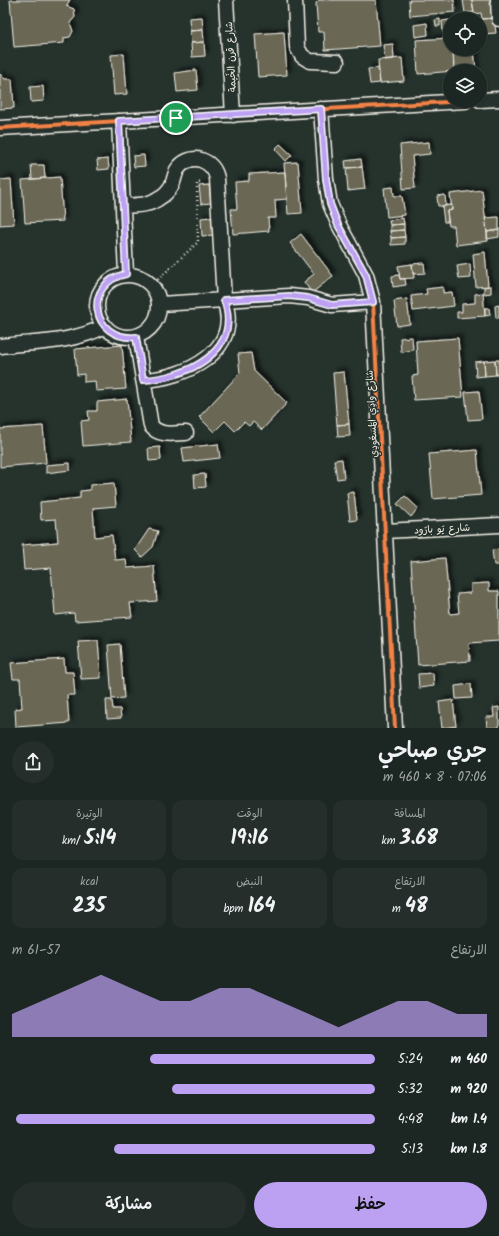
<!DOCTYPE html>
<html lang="ar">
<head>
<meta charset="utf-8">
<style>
  :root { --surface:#1c2622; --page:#252e2a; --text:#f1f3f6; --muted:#a0a5a5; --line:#3a4340; --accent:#bca0f2 }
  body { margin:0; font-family:Kalam,"Playpen Sans Arabic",sans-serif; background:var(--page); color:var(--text); direction:rtl; height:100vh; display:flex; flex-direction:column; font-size:15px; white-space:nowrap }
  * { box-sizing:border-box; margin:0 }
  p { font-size:13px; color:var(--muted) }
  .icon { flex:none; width:22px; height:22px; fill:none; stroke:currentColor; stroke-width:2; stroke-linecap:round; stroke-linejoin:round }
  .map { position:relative; height:728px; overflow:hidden; direction:ltr }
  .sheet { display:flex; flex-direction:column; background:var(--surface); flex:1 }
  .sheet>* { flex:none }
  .controls { position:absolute; left:443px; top:12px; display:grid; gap:8px }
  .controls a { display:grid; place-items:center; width:44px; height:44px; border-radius:50%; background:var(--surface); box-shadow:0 1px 3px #0004,0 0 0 1px var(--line); font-size:20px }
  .pin { position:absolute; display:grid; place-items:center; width:34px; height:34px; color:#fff; margin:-17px; border:2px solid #fff; border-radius:50%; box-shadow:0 1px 4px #0007 }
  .round { display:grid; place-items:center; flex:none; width:42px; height:42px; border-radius:21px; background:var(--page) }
  .head { display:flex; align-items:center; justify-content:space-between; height:68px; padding:0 12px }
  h1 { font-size:22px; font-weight:600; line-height:30px }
  .figures { display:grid; grid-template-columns:repeat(3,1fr); gap:6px; height:68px; padding:4px 12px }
  .figures div { display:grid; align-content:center; border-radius:10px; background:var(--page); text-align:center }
  .figures b { font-size:20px; font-weight:600 }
  .figures small { font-size:11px; font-weight:400 }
  .figures p { font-size:11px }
  .chart { height:112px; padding:8px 12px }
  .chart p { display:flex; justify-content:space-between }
  .chart svg { width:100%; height:72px; margin-top:4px; fill:var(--accent); opacity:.7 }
  .button { display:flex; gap:8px; margin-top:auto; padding:8px 12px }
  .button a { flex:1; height:46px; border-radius:24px; background:var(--accent); color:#111; font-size:16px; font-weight:600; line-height:46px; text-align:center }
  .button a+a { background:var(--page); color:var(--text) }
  ul { padding:0 12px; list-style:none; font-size:13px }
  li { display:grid; grid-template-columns:64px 48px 1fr; align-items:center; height:30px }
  li i { height:10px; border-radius:5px; background:var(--accent) }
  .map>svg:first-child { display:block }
  .building { fill:#6a6854; stroke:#f4f1e8; filter:url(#shadow) }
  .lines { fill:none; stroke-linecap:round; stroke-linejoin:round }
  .street-casing { stroke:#f4f1e8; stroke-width:17 }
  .path { stroke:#f4f1e8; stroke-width:2.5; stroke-dasharray:1 3; stroke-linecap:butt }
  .street { stroke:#26332d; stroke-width:14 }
  .cycleway-casing { stroke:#26332d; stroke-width:6 }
  .cycleway { stroke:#f48246; stroke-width:4 }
  .route-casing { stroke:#fff; stroke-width:8 }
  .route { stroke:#bca0f2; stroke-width:5 }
  .labels { text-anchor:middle; stroke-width:3; stroke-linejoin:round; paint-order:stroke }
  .street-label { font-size:10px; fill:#f4f1e8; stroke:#26332d }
</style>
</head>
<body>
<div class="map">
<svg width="499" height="728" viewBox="0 0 499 728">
  <defs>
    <filter id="shadow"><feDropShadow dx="3.5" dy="-3.5" stdDeviation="2" flood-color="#0009"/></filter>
  </defs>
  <rect width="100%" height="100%" fill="#26332d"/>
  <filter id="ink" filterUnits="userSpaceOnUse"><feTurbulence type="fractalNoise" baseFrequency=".025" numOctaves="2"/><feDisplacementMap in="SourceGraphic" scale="8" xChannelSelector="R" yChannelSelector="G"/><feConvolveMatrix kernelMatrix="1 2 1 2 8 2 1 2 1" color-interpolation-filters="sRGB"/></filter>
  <g filter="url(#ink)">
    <path class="building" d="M10,0H70L66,6L74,9L75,17L70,23L73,31L70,37L64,38V43L14,47Z
      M319,0H376L380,46L325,50L324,32H318L316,3Z
      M409,0H454L455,12L410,16Z
      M463,0H472L474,12L465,13Z
      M472,0H493L494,18L482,19L481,13L474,14Z
      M202,17L203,30L190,31L189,18Z
      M494,18L496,33L483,34L482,19Z
      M440,19V26H436L435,20Z
      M450,20V32L443,33L442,21Z
      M427,23L428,35L415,37L414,25Z
      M203,30L204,42L191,43L190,31Z
      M284,32L287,75L258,77L255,34Z
      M450,38V49H453L454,71L418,74L416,40Z
      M204,42L205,56L192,57L191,43Z
      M393,44L394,59L385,60L383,45Z
      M474,49L476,71H454L453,51Z
      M124,54L127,94L114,95L111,55Z
      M402,58L404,81L380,83L378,60Z
      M378,68L380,83L370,84L368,69Z
      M196,70L198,90L177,92L175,73Z
      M0,74L5,79H12L14,108L0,109Z
      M43,86L44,101L31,102L30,87Z
      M429,142L430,154L412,156L415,188L403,189L400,145Z
      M280,144L292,155L286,161L275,149Z
      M144,155L145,166L134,167L133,156Z
      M108,159L109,169L98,170L97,160Z
      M361,159L362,167L346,168L345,161Z
      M298,162L302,213L288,214L284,163Z
      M31,165H44L45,178L32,179Z
      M362,167L365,189L348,191L346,168Z
      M285,172L287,199L275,200L276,218H268L269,231L233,234L231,209H237L235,182L249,181V174Z
      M60,177L63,221L25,223L22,180Z
      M11,179L14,224L0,225V180Z
      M209,185L211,203L201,204L199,186Z
      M393,187L394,196H402L405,215L387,217L384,188Z
      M482,190L488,241L456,245L454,226H449L447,211L452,210L450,194Z
      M445,195L446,206H438L437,196Z
      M452,205V210L447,211L448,222H444L442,206Z
      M211,217L213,235L202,236L201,218Z
      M499,217V230L487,232L485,218Z
      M403,218L404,224L390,225L389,220Z
      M404,224V230L390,231V225Z
      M404,230L405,237L391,238L390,231Z
      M499,230V237L487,239V232Z
      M301,234L333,276L312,293L304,282L314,274L290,243Z
      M405,237V244L391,245V238Z
      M485,252L488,286L476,287L473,254Z
      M424,263L425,273L413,274L412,264Z
      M412,264L414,278L400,279L398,266Z
      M470,264L471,278L459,279L457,266Z
      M399,275L400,279H405L406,285L393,287L392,276Z
      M491,286V293L484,294V287Z
      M443,287V293L452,292L454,306L413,311L411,296L427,294L426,289Z
      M483,293L485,316L457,318V312H462V304L475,303V294Z
      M407,299L410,324L397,326L394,301Z
      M499,305V318H496L495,306Z
      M485,308H489L490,315L485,316Z
      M412,337L413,350L401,352L400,338Z
      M458,338L463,397L414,400L412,376L418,375L416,341Z
      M122,345L126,389L96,391L95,381L84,382V374L77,375L75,349Z
      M251,353L254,371L287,403L262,430L253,422L249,426L244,422L235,431L225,421L214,432L199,417L240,373L238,354Z
      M495,360H499V375H496Z
      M495,360L496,375L485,376L484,361Z
      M484,361L485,376L476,377L475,362Z
      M344,372L349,424L337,425L333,373Z
      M479,391L482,419L468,420L465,392Z
      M127,399L131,442L83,446L81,421L89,420L88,411H97V402Z
      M349,424L350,436L338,437L337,425Z
      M43,426L46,463L0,467V429Z
      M218,444L220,458L184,462L182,448Z
      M160,447L161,460L149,461L148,448Z
      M477,450L481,495L433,499L429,454Z
      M342,459L344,478L337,479L334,460Z
      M70,463V470L46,473V465Z
      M205,474L206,487L195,488L194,475Z
      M114,483L116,506L93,508L95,537L112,535L115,560L126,559L127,568L154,566L157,601L130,603L132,617L75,621L74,613L55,615L51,568L24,570L22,545L58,542L56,519L41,520L40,502L80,498V491L90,490V485Z
      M354,492L357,520L350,521L347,493Z
      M405,496L418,508L411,517L397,504Z
      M149,529L158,531L153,547L142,557L135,550Z
      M499,549V565H494L492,550Z
      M445,558L450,614L459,613L457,594L471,593V584L489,583V591H499V641L469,643L470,661L418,665L411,561Z
      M98,640L101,678L81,679L78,641Z
      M120,644L124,698L112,699L108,645Z
      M64,659L65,672H73L75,695H67L69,723L16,727L15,709L22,708L20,679H13L11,663Z
      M433,673L434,686L419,688L418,674Z
      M471,684L472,698L456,699L455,686Z
      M106,700H112L113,709H120L121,718L107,719Z
      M453,700L456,726L442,728L439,702Z
      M499,707V728H487L486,717H494L493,708Z"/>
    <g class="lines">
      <defs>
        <path id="street" d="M226,0L233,115
          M295,0L297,47L302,56L310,61L337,62
          M498,0L499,19
          M480,100L499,99
          M321,109L326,179L330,204L339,225L366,275L373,302L395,728
          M119,121L126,274
          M0,128L465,101
          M123,206C135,205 149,206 159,198C165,195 169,190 172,185C174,180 175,174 177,170C182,162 192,157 201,160C210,163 215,169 217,178L224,300C243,351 186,378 143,380
          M97 306a31 31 0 1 1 62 0a31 31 0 1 1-62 0Z
          M160,304L289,296L308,298L332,305L373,302
          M136,337L151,426C160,437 174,433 186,433
          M1,346C36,342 73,343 105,326
          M385,531L499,525"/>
      </defs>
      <use href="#street" class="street-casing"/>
      <path class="path" d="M152,285L198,242L197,183L203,182"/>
      <use href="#street" class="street"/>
      <defs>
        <path id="cycleway" d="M321,109L326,179L330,204L339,225L366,275L373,302L395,728
          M0,128L465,101"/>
      </defs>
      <use href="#cycleway" class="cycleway-casing"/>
      <use href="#cycleway" class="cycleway"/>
    </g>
  </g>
  <g class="lines" filter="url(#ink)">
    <defs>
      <path id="route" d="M321,109L326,179L330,204L338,225L366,275L373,302L332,305L308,298L289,296L224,300C243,352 186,378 143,380L136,337C91,341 82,283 126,274L119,121Z"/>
    </defs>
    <use href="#route" class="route-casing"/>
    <use href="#route" class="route"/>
  </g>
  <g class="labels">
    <g class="street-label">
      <text transform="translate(230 57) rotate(-93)" y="4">شارع قرن الخَيمة</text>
      <text transform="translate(371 414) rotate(-93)" y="4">شارع وادِي المَسعُودِي</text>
      <text transform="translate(442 528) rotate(-3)" y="4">شارع يَو بارُود</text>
    </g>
  </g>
</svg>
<div class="controls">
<a><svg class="icon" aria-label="locate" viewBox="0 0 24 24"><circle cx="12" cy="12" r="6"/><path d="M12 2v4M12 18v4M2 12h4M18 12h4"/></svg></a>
<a><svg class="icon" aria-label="layers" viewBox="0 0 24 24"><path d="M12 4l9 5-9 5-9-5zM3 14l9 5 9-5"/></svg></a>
</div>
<div class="pin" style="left:176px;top:118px;background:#1e9e55"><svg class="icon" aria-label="arrive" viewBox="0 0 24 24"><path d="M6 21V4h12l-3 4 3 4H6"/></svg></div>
</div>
<section class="sheet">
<div class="head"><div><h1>جري صباحي</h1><p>07:06 · 8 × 460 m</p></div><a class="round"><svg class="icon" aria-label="share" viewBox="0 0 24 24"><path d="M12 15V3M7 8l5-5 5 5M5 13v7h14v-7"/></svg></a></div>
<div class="figures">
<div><p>المسافة</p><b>3.68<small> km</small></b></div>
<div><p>الوقت</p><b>19:16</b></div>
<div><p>الوتيرة</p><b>5:14<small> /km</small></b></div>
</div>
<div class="figures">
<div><p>الارتفاع</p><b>48<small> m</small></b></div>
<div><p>النبض</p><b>164<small> bpm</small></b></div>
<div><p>kcal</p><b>235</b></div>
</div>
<div class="chart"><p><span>الارتفاع</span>57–61 m</p>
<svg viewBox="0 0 160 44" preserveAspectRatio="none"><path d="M0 44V30L10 22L20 14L30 6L40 14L50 22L60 22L70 14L80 14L90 22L100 30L110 38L120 30L130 22L140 22L150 30L160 30V44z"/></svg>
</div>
<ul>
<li><b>460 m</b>5:24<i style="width:62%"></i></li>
<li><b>920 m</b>5:32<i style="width:56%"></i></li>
<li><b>1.4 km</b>4:48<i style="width:99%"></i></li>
<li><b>1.8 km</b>5:13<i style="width:72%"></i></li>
</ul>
<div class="button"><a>حفظ</a><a>مشاركة</a></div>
</section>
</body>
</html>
